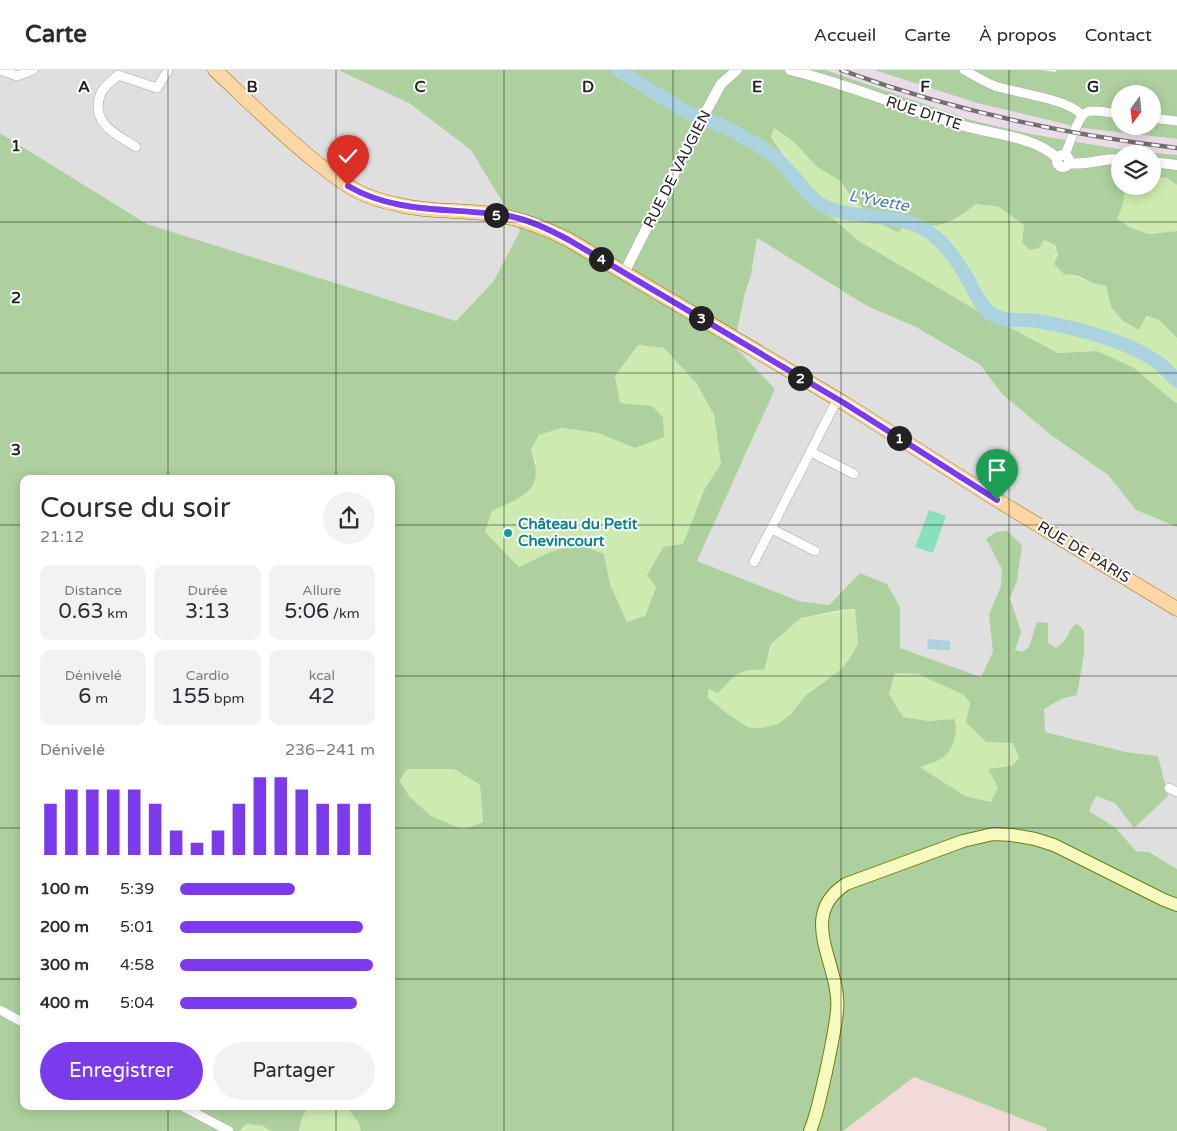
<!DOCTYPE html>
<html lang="fr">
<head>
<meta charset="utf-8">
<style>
  :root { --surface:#fff; --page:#f2f2f3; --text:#2b2b33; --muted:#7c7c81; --line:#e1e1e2; --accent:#7c3aed }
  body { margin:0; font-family:"Varela Round",sans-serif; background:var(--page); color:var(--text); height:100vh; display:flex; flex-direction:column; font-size:19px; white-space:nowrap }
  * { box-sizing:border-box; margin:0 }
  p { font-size:16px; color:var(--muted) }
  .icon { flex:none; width:28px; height:28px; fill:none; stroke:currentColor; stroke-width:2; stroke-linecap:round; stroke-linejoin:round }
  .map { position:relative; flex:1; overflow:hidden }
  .details { position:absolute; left:20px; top:405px; width:375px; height:635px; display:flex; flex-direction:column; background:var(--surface); border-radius:10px; box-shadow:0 2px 12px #0003 }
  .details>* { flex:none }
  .needle { width:32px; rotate:195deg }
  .fabs { position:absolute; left:1111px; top:15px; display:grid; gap:10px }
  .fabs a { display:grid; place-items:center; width:50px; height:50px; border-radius:50%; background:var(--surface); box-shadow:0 2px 12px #0003; font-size:25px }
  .pin { position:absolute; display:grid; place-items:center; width:42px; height:42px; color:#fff; margin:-51px -21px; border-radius:50% 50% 50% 0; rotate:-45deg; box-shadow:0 0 5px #0007 }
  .pin .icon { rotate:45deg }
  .km { position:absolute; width:25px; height:25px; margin:-12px; border-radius:50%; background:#222; color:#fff; font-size:14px; line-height:25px; text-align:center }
  .round { display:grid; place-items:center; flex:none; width:52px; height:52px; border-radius:26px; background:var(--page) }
  .headline { display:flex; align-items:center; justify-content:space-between; height:85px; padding:0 20px }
  h1 { font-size:28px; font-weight:600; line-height:38px }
  .metrics { display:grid; grid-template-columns:repeat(3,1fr); gap:8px; height:85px; padding:5px 20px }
  .metrics div { display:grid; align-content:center; border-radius:10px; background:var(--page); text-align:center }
  .metrics b { font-size:21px; font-weight:600 }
  .metrics small { font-size:14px; font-weight:400 }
  .metrics p { font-size:14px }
  .chart { height:140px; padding:10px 20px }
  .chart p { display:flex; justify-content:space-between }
  .chart svg { width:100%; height:90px; margin-top:5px; stroke:var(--accent); stroke-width:6 }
  .cta { display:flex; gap:10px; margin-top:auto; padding:10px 20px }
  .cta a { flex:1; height:58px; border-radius:30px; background:var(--accent); color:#fff; font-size:20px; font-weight:600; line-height:58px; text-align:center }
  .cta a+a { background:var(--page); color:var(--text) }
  ul { padding:0 20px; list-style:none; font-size:16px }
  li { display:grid; grid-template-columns:80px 60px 1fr; align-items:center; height:38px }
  li i { height:12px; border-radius:6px; background:var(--accent) }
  header { display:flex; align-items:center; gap:30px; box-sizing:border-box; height:70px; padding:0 25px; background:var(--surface); border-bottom:1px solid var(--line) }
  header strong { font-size:24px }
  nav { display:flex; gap:28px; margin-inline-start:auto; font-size:18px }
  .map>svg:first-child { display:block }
  .residential { fill:#e0dfdf }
  .commercial { fill:#f2dad9 }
  .industrial { fill:#ebdbe8 }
  .grass { fill:#cdebb0 }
  .forest { fill:#add19e; fill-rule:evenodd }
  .pitch { fill:#88e0be }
  .water { fill:#aad3df }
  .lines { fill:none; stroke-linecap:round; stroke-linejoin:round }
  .river { stroke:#aad3df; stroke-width:14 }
  .minor-casing { stroke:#a9a9a9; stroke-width:10 }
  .tertiary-casing { stroke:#a9a9a9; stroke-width:11 }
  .secondary-casing { stroke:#707d05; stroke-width:14 }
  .primary-casing { stroke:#a06b00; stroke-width:15 }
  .minor { stroke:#fff; stroke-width:9 }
  .tertiary { stroke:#fff; stroke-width:10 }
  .secondary { stroke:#f7fabf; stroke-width:12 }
  .primary { stroke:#fcd6a4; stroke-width:14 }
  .rail-casing { stroke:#707070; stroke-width:4.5 }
  .rail { stroke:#fff; stroke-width:2.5; stroke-dasharray:8; stroke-linecap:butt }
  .route-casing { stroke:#fff; stroke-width:10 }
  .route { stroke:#7c3aed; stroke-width:6 }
  .grid { fill:none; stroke:#222; stroke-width:1; stroke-opacity:0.55 }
  .culture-dot { fill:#0f9aa8; stroke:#fff; stroke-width:2 }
  .labels { text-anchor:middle; stroke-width:4; stroke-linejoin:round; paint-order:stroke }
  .street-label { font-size:15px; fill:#222; stroke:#fff }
  .culture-label { font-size:15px; font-weight:bold; fill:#0d838f; stroke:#fff; text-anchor:start }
  .water-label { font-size:16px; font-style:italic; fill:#4a7aab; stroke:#fff }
  .grid-label { font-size:16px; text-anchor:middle; font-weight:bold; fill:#222; stroke:#fff; stroke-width:4; stroke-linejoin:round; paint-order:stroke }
</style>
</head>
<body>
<header>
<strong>Carte</strong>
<nav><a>Accueil</a><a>Carte</a><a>À propos</a><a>Contact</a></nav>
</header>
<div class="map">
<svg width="1177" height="1061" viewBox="0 0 1177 1061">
  <rect width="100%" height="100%" fill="#f2efe9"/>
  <path class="residential" d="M0,0H338L409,33L471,80L520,161L493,212L456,251L147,154L0,63Z
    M757,168L867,236L916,257L980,296L1002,324L1051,365L1108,405L1136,440L1177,457V799L1150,782L1136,781L1116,758L1089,741L1096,725L1115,733L1135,758L1158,686L1126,682L1045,662L981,607L900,578V537L887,514L860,503L829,535L799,531L697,491L775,319L734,277L745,223L751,205Z"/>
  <path class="commercial" d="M914,1007L1047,1058V1061H843Z"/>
  <path class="industrial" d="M826,0H874L977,33L1082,58L1177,69V85L1125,80L1031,64L971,50Z"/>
  <path class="grass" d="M773,58L794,72L816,96L840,111L854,130L879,153L897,162L901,160L900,143C909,145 916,151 925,154C943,160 963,144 976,134L999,137L1024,155L1022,171L1039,178L1044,169L1054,175L1064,204C1079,206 1091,213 1106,216L1111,237L1159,250L1177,268V333L1097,281L1058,283L971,237L859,171L830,146L771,67Z
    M1153,106L1167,108L1177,115V161L1149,164L1131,158L1116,149L1123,134L1125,116H1152Z
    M638,275L664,278L697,314L714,345L721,394L705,418L683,475L663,477L647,505L656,517L646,546L627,552L610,514L604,484H546L519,498L485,462L492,441L526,424L536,392L531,380L539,365L562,358L598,363L635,378L620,333L615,306Z
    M855,539L858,574L847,592L840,600L805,626L790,645L778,654L761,658L748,657L728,644L708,628V619L718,623L737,603L754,599L770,583L771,574L801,548Z
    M895,603L918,604L964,625L970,633L1013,672L1019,688L998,717L992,732L965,726L919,697L942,689L954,649L928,651L903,647L889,624Z
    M407,699H454L480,715L483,752L463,759L431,746L410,727L399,711Z
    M308,1036H346L358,1052L361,1061H299L302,1048Z
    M246,1054L263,1056L271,1061H239Z"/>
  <path class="forest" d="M338,0H826L971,50L1031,64L1125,80L1177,85V115L1167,108L1153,106L1152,84H1120V116H1125L1123,134L1117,149L1131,158L1149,164L1177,161V268L1159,250L1146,246L1139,260L1123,251L1111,237L1106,216L1093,213L1078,206L1064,204L1054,194L1058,185L1055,175L1044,170L1039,178L1030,180L1022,172L1024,155L999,137L976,134C963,144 943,160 926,154C917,151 909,146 900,143L901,161L897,162L879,153L854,130L840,111L816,96L794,72L774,58L771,67L796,103L830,146L859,171L971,237L1058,283L1097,281L1134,298L1172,330L1177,333V457L1136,440L1108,405L1051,365L1002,324L980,295L916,257L867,236L757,168L751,205L745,223L734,276L775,319L697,491L799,531L829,535L860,503L887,514L900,537V578L981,607L993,582L989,545L1001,516L1002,499L986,469L996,462L1007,461L1022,475L1017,511L1010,528L1021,562L1015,580L1022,582L1029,577L1037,552L1048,553V573L1056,578C1070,569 1066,562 1077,553L1084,561V584L1077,625L1061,629L1044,639L1045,662L1126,682L1158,686L1168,726L1134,758L1115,733L1096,726L1089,741L1116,758L1136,781L1149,782L1177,799V1061H1047L1046,1058L914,1007L843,1061H361L358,1052L346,1036H391V409H24V1036H308L302,1048L299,1061H271L263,1056L247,1054L239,1061H0V63L147,154L456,251L493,212L520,161L471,80L409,33ZM638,275L664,278L697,314L714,345L721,394L705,418L683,474L663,477L647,505L656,517L645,546L627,552L610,514L604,484L575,473L546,484L519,497L485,462L492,441C524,426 546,421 531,380L539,365L562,358L598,363L635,378L664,367L663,347L652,336L620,333L615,306ZM855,539L858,574L847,592L840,600L805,626L790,645L778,654L761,658L748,657L728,644L708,628V619L718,623C735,606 738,598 764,600L771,574L801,548L841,540ZM895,603L918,604L964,625L970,633L966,652L986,672L1013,673L1019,688L1012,696L988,699L998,717L991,732L965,726L920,697C926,694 936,693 942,688C953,681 959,661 954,649L928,651L903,647L889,624ZM407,699H454L480,715L483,752L463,759L431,746L410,727L399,711Z
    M874,0H1039L1055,2L1057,0H1177V69L1082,58L977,33ZM1120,24H1152V56H1120Z"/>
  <path class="pitch" d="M929,440L946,446L933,483L915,477Z"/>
  <path class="water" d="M928,569L950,571V580L927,579Z"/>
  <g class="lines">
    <path class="river" d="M618,0C642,14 665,30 689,43C699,48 711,51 721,55C738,63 754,73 770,83C791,97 803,125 824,136C858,152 897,141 929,162C948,175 960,196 971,215C976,225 981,236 990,243C1005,254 1021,248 1037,251C1073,257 1133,272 1161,295C1167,300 1172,306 1177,311"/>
    <defs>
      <path id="minor" d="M1,0L17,6L33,0
        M964,0C974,5 984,12 995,16C1015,23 1072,29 1082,46
        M1152,48L1177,51
        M136,77C115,64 89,52 101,23C104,16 113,10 118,5L157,18L168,0
        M1065,85C1069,75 1078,46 1087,42C1096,39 1111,43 1120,45
        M811,382L854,404
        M772,459L815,481
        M754,492L837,330
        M1169,718L1177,722
        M0,940L24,953
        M182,1036L229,1061"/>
      <path id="tertiary" d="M790,0C848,14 903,38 961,55C990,64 1035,66 1057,88
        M1057 91a6 6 0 1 1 12 0a6 6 0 1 1-12 0Z
        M1152,92L1177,95
        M1069,93C1086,96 1103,88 1120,89
        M624,203L697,58L721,14L737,0"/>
      <path id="secondary" d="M810,1061C818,1042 821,1022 826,1002C830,982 835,961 837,941C842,896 795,847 846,814L963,771L993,764L1012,765L1035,769L1054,775L1164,830L1177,835"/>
      <path id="primary" d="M215,0C248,31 281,64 316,92C329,102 342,113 357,121C370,128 385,132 400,135C427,142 455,140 483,143C514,146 542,156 569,170L844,333L997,430L1177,539"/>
    </defs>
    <use href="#minor" class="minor-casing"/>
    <use href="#tertiary" class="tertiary-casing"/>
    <use href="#secondary" class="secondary-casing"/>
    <use href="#primary" class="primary-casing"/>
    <use href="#minor" class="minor"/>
    <use href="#tertiary" class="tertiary"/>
    <use href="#secondary" class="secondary"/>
    <use href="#primary" class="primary"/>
    <defs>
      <path id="rail" d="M841,0C950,40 1062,64 1177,78"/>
    </defs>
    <use href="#rail" class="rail-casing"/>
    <use href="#rail" class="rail"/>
  </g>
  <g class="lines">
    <defs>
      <path id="route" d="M348,116C397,145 455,137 509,146C530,150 550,160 569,170L844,333L997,430"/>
    </defs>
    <use href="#route" class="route-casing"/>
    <use href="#route" class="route"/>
  </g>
  <path class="grid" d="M168,0V409M336,0V409M504,0V1061M673,0V1061M841,0V1061M1009,0V1061M0,152H1177M0,303H1177M0,455H24M391,455H1177M0,606H24M391,606H1177M0,758H24M391,758H1177M0,909H24M391,909H1177M168,1036V1061M336,1036V1061"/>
  <circle class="culture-dot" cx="508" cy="463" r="5"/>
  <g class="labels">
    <g class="street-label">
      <text transform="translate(924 43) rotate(18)" y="5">RUE DITTE</text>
      <text transform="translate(677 99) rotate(-63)" y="5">RUE DE VAUGIEN</text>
      <text transform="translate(1084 482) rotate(31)" y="5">RUE DE PARIS</text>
    </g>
    <g class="culture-label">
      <text x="518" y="459">Château du Petit<tspan x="518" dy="17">Chevincourt</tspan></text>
    </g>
    <g class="water-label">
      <text transform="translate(879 130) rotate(10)" y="6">L'Yvette</text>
    </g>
  </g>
  <g class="grid-label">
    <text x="84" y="22">A</text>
    <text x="252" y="22">B</text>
    <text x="420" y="22">C</text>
    <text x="588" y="22">D</text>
    <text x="757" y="22">E</text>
    <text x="925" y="22">F</text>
    <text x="1093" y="22">G</text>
    <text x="16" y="81">1</text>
    <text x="16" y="233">2</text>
    <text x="16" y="385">3</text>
  </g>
</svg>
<div class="fabs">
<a><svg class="needle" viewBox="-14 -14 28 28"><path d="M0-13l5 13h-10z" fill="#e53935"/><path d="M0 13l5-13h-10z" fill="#7c7c81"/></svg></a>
<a><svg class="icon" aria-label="layers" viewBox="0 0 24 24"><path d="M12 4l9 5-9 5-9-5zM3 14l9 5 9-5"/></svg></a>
</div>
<div class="pin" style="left:997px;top:430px;background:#1e9e55"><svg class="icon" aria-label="arrive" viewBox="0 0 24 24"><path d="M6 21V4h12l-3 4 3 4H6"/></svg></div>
<div class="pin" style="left:348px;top:116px;background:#d93025"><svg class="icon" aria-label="check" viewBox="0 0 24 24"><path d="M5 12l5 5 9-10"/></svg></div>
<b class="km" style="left:899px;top:368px">1</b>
<b class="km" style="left:800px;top:308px">2</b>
<b class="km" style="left:701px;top:248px">3</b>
<b class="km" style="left:601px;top:189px">4</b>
<b class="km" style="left:496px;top:145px">5</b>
<section class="details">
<div class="headline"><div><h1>Course du soir</h1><p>21:12</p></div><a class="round"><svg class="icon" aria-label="share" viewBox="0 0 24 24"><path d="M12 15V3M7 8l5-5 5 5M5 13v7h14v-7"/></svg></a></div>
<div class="metrics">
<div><p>Distance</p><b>0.63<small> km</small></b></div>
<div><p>Durée</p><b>3:13</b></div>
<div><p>Allure</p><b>5:06<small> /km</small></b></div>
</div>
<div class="metrics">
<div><p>Dénivelé</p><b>6<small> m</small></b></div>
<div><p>Cardio</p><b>155<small> bpm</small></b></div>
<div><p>kcal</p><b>42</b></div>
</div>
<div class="chart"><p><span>Dénivelé</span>236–241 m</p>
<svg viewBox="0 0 160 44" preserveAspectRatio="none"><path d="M5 44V19M15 44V12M25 44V12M35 44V12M45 44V12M55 44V19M65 44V32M75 44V38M85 44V32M95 44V19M105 44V6M115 44V6M125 44V12M135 44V19M145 44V19M155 44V19"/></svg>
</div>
<ul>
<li><b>100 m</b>5:39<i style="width:59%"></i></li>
<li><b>200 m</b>5:01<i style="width:94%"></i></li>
<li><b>300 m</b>4:58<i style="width:99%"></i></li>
<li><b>400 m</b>5:04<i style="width:91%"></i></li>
</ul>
<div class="cta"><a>Enregistrer</a><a>Partager</a></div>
</section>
</div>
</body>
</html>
